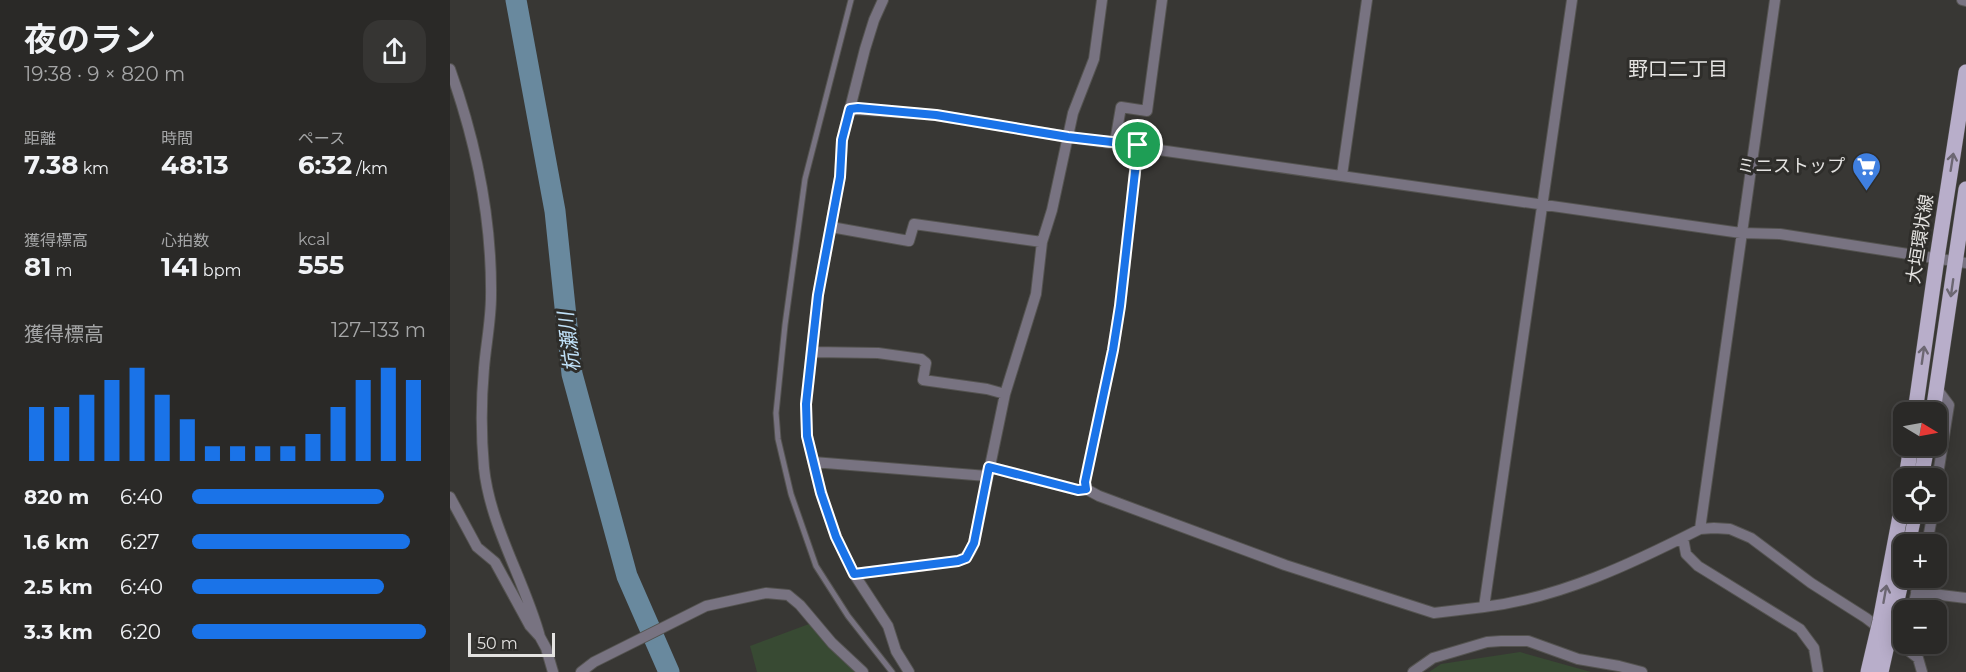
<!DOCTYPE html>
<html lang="ja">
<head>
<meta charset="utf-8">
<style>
  :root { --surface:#2a2927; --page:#363533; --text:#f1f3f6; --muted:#a5a6a7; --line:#464544; --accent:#1a73e8 }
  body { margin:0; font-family:Montserrat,"Noto Sans JP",sans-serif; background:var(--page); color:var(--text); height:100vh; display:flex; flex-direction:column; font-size:22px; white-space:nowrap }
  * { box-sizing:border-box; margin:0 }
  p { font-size:20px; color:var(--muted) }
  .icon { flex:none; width:33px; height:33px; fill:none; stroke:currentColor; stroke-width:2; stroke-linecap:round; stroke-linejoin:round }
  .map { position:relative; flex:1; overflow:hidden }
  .side { display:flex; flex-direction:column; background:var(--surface); width:450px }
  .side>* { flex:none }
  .needle { width:39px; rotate:100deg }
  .fabs { position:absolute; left:1443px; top:402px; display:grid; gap:12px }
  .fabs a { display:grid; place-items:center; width:54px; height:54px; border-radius:12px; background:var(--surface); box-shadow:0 3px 15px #0003,0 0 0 2px var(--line); font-size:30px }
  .scale { position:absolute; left:18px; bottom:15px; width:87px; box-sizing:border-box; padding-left:6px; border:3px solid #e4e3e1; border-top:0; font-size:16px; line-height:21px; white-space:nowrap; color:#e4e3e1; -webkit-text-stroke:4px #2e2d2a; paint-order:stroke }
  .pin { position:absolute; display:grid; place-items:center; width:51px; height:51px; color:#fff; margin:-26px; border:3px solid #fff; border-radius:50%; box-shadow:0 2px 6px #0007 }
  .round { display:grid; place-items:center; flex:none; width:63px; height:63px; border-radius:18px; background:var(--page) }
  .overview { display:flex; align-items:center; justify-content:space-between; height:102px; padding:0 24px }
  h1 { font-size:33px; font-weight:700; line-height:45px }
  .metrics { display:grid; grid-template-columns:repeat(3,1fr); gap:9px; height:102px; padding:6px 24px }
  .metrics div { display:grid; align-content:center }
  .metrics b { font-size:26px; font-weight:700 }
  .metrics small { font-size:16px; font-weight:400 }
  .metrics p { font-size:16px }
  .chart { height:168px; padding:12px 24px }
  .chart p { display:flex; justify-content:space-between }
  .chart svg { width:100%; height:108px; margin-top:6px; stroke:var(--accent); stroke-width:6 }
  ul { padding:0 24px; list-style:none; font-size:20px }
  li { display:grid; grid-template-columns:96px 72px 1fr; align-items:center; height:45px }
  li i { height:15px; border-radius:8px; background:var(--accent) }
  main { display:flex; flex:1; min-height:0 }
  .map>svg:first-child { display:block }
  .green { fill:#384a33 }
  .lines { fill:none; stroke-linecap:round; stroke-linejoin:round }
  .river { stroke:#69899e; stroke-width:21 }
  .lane-casing { stroke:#545350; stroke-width:7 }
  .street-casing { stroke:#545350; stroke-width:12 }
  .primary-casing { stroke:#545350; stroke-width:16 }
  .lane { stroke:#787381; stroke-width:5 }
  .street { stroke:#787381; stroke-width:10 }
  .primary { stroke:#b8aeca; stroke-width:15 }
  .primary-bridge-casing { stroke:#545350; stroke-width:16; stroke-linecap:butt }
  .primary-bridge { stroke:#b8aeca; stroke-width:15 }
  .oneway { stroke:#6c6772 }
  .route-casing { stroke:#fff; stroke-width:12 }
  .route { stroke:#1a73e8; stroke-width:8 }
  .labels { text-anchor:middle; stroke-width:6; stroke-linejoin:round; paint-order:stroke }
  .poi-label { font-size:18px; fill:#e4e3e1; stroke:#2e2d2a; text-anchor:end }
  .street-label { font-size:18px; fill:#e4e3e1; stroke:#2e2d2a }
  .neighbourhood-label { font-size:20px; fill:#e4e3e1; stroke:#2e2d2a }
  .water-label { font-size:20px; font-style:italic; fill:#c1e2f9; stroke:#2e2d2a }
</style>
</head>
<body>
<main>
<section class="side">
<div class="overview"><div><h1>夜のラン</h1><p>19:38 · 9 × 820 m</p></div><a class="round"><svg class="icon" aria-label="share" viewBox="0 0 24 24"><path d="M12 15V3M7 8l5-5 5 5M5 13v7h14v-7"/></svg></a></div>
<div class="metrics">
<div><p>距離</p><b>7.38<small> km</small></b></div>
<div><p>時間</p><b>48:13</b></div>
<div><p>ペース</p><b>6:32<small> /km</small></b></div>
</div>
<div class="metrics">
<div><p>獲得標高</p><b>81<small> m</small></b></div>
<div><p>心拍数</p><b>141<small> bpm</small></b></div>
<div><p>kcal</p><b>555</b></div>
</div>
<div class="chart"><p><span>獲得標高</span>127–133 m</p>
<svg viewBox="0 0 160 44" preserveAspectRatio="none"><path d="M5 44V22M15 44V22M25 44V17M35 44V11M45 44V6M55 44V17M65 44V27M75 44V38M85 44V38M95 44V38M105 44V38M115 44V33M125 44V22M135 44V11M145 44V6M155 44V11"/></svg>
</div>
<ul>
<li><b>820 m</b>6:40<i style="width:82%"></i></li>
<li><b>1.6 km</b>6:27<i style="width:93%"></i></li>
<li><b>2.5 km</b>6:40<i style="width:82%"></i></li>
<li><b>3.3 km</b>6:20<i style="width:100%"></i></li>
</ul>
</section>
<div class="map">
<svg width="1516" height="672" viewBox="0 0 1516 672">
  <rect width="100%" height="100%" fill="#383734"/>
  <path class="green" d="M359,624L408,672H307L300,646Z
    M1070,652L1141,672H979L991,664Z"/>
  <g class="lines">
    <path class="river" d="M66,0L105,211L122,374L177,576L219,672"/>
    <defs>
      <path id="lane" d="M401,0L355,179L335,325L326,413L328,439L341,494L366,566L398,616L442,672"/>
      <path id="street" d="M433,0L424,20L415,49L392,140L390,177L368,295L356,404L357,436L371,493L386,537L404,574L438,626L446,651L459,672
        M1512,0L1516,1
        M0,69C26,142 42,218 41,296C41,320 36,344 34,368C31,402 31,435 34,468C40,526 75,581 90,637
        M401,109L486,115L618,137L1291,233L1330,234L1516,263
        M665,142L671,107L697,111L712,0
        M688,145L670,306L663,350L635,481L636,489L649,496L835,565L984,613L1034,607L1122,0
        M892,175L917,0
        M381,227L459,241L464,224L592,242
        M362,352L428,353L471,359L476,363L473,380L537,389L555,394
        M363,462L537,476
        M539,467L628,490L636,489
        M1486,487L1499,405L1487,389
        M0,497L27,547L45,562L80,626L90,637L96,648L103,672
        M1250,529L1325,0
        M1233,538L1236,554L1248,566L1350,629L1364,648L1368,672
        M1477,544L1483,512
        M404,574L508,561C518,557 521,552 524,543L555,394L586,294L592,242L602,210L623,113L644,59L652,0
        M1466,592L1516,598
        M1034,607C1110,598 1183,563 1250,529L1264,528L1280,529L1301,538L1361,583L1416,618L1468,658L1472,672
        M1462,610L1470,578
        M131,672L144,662L256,606L316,593L338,595L350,605L382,643L413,672
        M963,672L983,658L1037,642L1051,641H1078L1128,659L1169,666L1192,672"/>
      <path id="primary" d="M1465,412L1487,258L1516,72
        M1483,412L1516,189
        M1456,478L1461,446
        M1471,478L1477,446
        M1458,544L1465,512"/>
    </defs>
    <use href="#lane" class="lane-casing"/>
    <use href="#street" class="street-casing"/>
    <use href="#primary" class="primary-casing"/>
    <use href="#lane" class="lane"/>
    <use href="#street" class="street"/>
    <use href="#primary" class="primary"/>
    <defs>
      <path id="primary-bridge" d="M1418,672L1430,621L1454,495
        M1431,672L1454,569"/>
    </defs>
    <use href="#primary-bridge" class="primary-bridge-casing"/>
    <use href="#primary-bridge" class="primary-bridge"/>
  </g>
  <defs><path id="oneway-shaft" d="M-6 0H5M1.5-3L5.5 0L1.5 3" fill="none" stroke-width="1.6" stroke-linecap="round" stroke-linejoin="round" transform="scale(1.5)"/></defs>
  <g class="oneway">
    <use href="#oneway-shaft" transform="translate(1502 162) rotate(-81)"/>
    <use href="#oneway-shaft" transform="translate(1502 288) rotate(98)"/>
    <use href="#oneway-shaft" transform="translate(1473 355) rotate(-82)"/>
    <use href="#oneway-shaft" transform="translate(1435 594) rotate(-80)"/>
  </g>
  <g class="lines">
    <defs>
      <path id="route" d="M408,108L486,115L618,137L688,145L670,306L663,350L635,482L636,489L628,490L539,467L524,543L516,558L508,561L404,574L386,537L371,493L357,436L356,404L368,295L390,177L392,140L400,109Z"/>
    </defs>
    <use href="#route" class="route-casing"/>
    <use href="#route" class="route"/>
  </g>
  <defs>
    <symbol id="supermarket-pin" viewBox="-11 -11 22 30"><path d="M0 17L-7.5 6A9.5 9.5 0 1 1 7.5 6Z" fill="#3f7fe0" stroke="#2e2d2a"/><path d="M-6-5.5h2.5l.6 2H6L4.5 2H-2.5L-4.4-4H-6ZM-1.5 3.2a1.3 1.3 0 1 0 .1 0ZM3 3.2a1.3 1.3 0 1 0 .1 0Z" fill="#fff"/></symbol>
  </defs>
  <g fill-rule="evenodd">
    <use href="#supermarket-pin" x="1400" y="150" width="33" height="45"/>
  </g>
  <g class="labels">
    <g class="poi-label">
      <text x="1395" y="172">ミニストップ</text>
    </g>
    <g class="street-label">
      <text transform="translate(1470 239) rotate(-81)" y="6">大垣環状線</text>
    </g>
    <g class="neighbourhood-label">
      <text x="1228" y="76">野口二丁目</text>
    </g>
    <g class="water-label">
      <text transform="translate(119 342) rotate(-97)" y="7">杭瀬川</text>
    </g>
  </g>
</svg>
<div class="fabs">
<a><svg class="needle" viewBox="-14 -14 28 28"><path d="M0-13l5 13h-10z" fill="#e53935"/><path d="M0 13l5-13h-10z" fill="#a5a6a7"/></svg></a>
<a><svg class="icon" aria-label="locate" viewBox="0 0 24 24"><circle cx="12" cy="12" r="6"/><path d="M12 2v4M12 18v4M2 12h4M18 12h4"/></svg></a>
<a>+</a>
<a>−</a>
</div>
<div class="scale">50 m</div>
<div class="pin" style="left:688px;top:145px;background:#1e9e55"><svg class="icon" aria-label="arrive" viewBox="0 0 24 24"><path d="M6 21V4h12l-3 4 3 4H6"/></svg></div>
</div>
</main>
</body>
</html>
